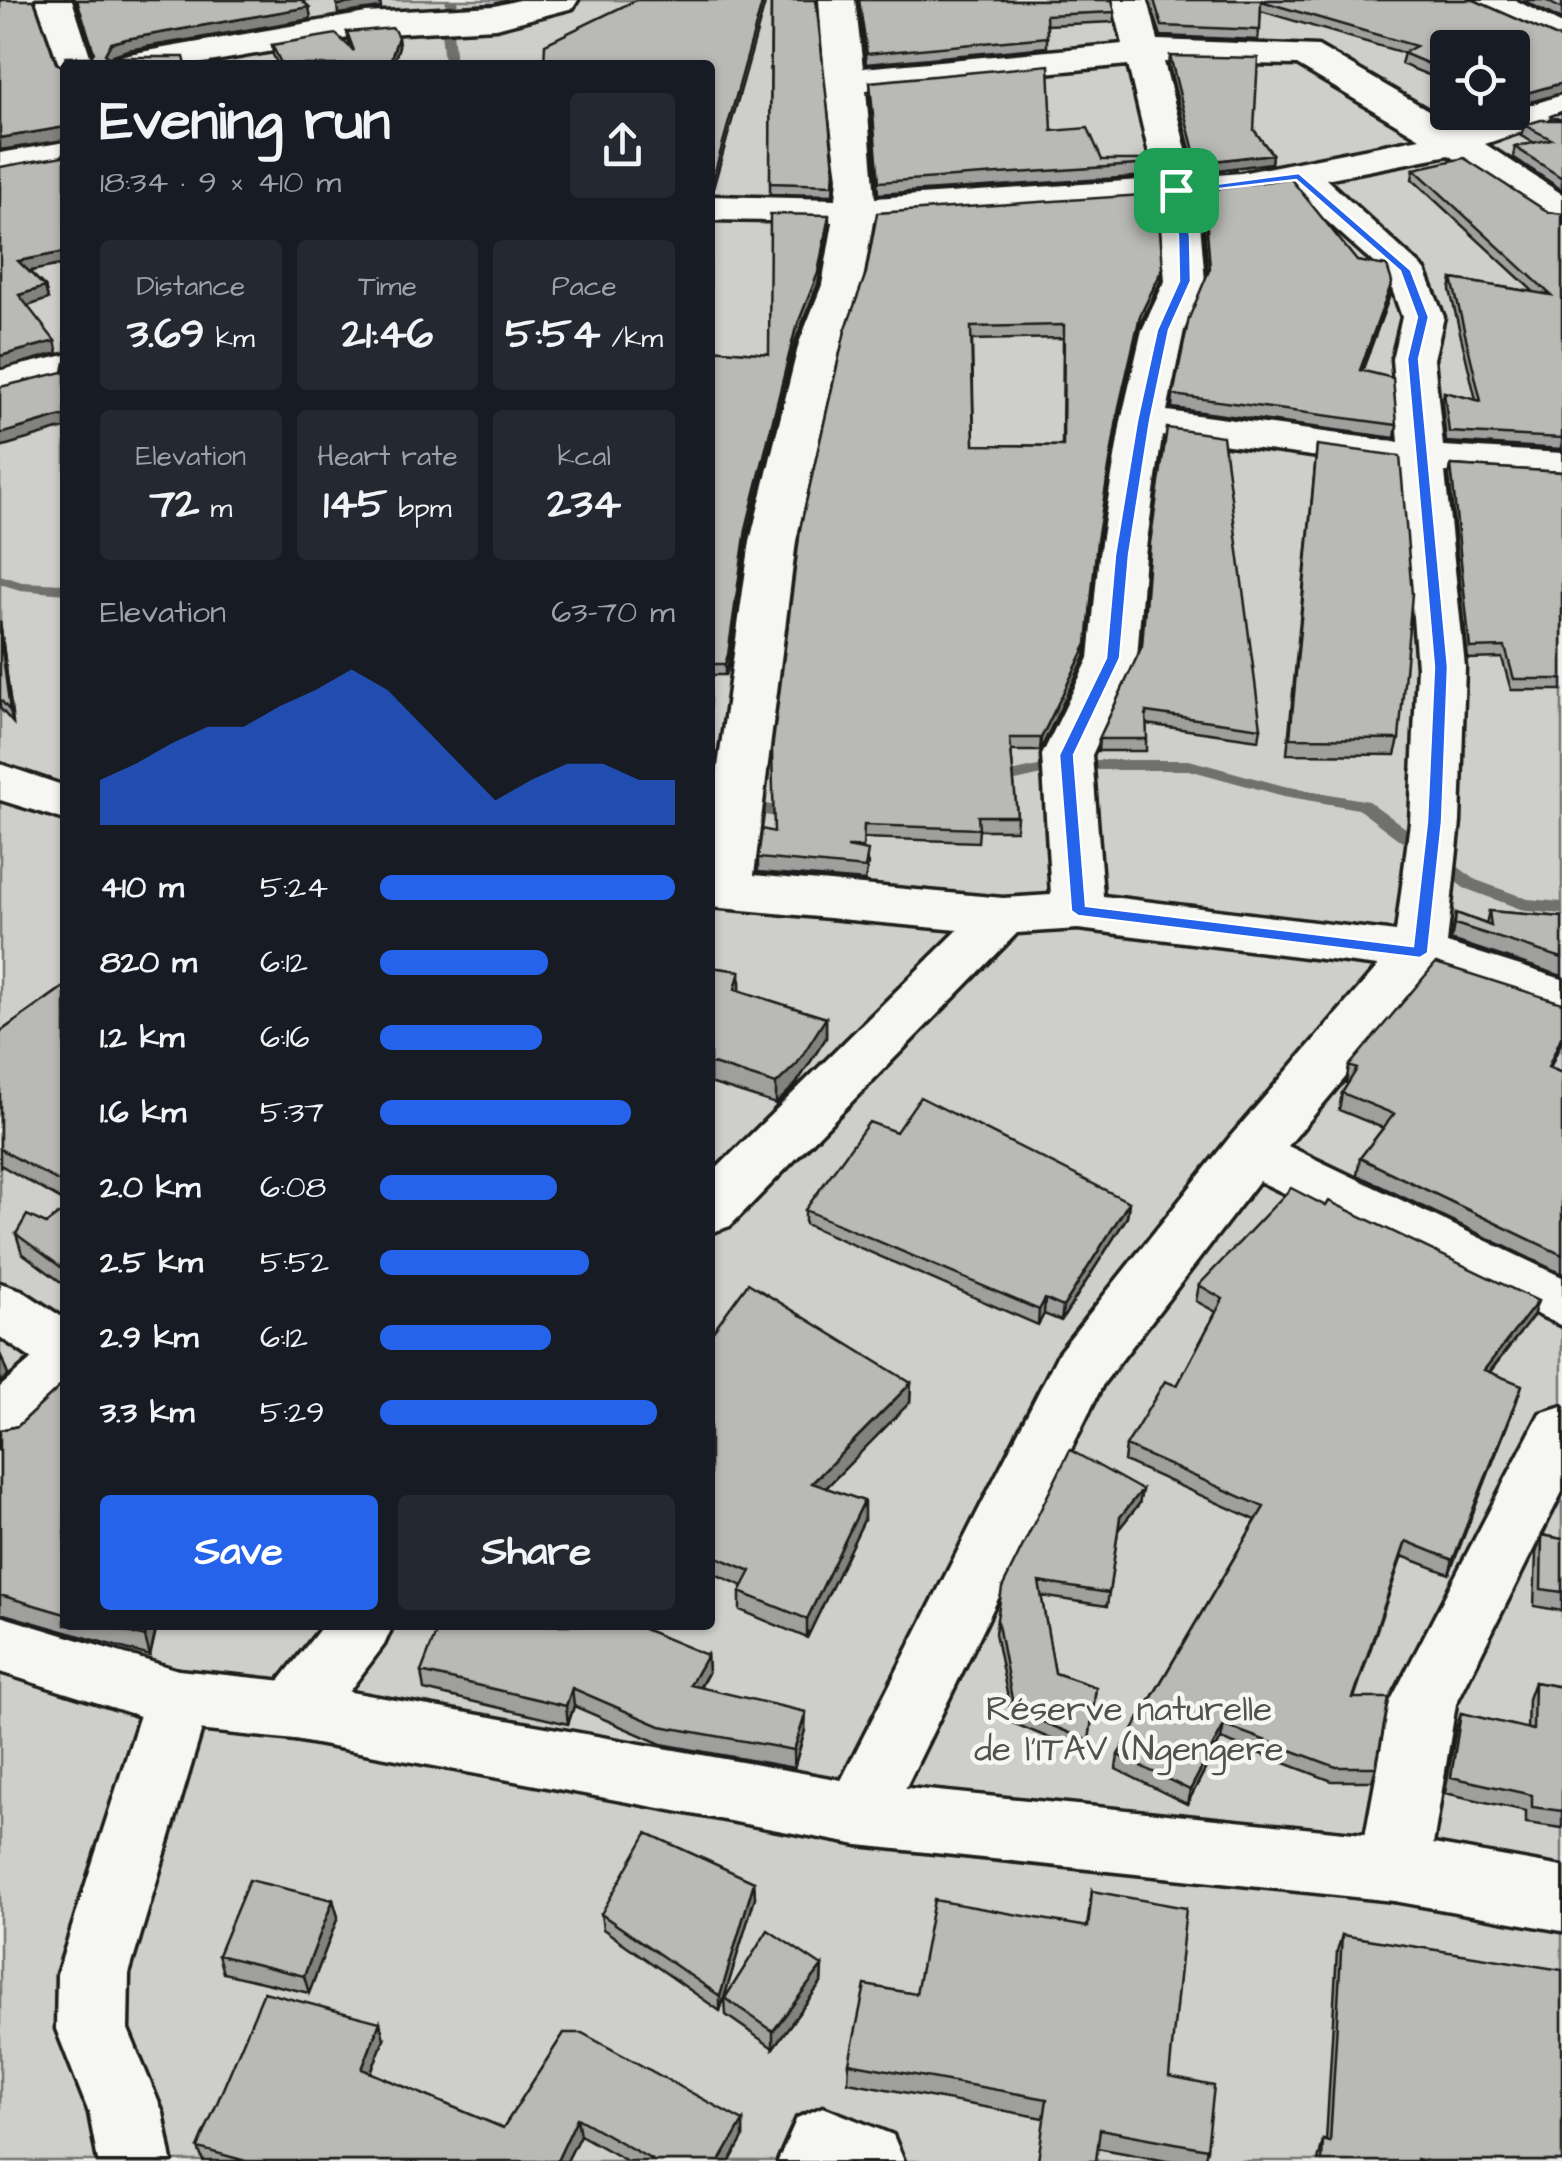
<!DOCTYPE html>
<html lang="en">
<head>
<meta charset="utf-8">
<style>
  :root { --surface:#171b24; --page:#242831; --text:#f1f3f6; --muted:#9ea1a6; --accent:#2563eb }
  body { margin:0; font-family:"Architects Daughter",sans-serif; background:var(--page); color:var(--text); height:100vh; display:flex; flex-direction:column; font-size:38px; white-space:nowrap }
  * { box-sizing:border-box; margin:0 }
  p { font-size:32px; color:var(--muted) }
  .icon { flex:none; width:55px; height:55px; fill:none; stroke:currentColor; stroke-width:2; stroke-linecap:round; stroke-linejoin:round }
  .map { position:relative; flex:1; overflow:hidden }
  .details { position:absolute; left:60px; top:60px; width:655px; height:1570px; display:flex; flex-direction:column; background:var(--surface); border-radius:10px; box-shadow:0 2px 8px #0004 }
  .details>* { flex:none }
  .buttons { position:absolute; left:1430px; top:30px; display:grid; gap:20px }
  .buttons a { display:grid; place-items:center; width:100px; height:100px; border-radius:10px; background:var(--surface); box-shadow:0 2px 8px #0004; font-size:50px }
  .pin { position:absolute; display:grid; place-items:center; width:85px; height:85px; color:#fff; margin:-42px; border-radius:20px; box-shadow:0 5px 15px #0006 }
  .round { display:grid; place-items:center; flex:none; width:105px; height:105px; border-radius:10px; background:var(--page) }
  .head { display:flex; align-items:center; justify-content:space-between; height:170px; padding:0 40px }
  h1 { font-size:55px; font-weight:700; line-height:75px }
  .stats { display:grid; grid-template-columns:repeat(3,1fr); gap:15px; height:170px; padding:10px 40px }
  .stats div { display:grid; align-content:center; border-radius:10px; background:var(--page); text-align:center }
  .stats b { font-size:42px; font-weight:700 }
  .stats small { font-size:28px; font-weight:400 }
  .stats p { font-size:28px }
  .chart { height:280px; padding:20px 40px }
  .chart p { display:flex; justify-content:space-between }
  .chart svg { width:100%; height:180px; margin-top:10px; fill:var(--accent); opacity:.7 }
  .cta { display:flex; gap:20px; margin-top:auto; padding:20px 40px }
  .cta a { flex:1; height:115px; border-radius:10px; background:var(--accent); color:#fff; font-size:40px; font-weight:700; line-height:115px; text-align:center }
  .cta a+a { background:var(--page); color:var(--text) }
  ul { padding:0 40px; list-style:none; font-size:32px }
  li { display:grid; grid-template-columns:160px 120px 1fr; align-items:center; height:75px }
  li i { height:25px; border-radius:12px; background:var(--accent) }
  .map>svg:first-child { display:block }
  .green { fill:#cececb; stroke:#757574; stroke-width:2.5; fill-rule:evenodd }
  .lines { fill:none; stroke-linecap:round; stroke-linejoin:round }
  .stream { fill:#6f6f6d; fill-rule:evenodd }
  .minor-casing { stroke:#1c1c1c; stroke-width:7 }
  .tertiary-casing { stroke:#1c1c1c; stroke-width:7 }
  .minor { fill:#f6f6f2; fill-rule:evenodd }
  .tertiary { fill:#f6f6f2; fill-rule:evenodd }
  .wall { fill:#9f9f9d; stroke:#1c1c1c; stroke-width:2.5; fill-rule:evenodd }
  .shaded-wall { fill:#82827f; stroke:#1c1c1c; stroke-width:2.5 }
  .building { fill:#b9b9b6; stroke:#1c1c1c; stroke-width:2.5; fill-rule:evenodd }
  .route { fill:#2563eb; stroke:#fff; stroke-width:2.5; fill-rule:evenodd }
  .labels { text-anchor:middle; stroke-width:9; stroke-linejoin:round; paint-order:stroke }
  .near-park-label { font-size:35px; fill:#515151; stroke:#f6f6f2 }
</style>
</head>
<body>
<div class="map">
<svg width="1562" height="2161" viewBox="0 0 1562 2161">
  <rect width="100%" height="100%" fill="#edede9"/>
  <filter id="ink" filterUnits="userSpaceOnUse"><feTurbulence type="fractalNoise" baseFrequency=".01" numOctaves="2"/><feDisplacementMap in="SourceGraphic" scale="20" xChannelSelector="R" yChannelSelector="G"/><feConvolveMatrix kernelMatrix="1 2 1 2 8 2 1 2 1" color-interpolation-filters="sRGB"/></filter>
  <g filter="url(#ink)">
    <path class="green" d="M0,0H1562V2161H0ZM1448,48H1512V112H1448ZM65,65H710V1625H65Z"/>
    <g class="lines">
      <path class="stream" d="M446,0H458L453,30L456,65H444L441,30Z
        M0,575L22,582L65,584V594L20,590L0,584Z
        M1064,760H1189L1284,786L1369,801L1476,880L1528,899L1562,902V914L1526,911L1464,888L1358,809L1284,796L1189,770H1064L990,787L982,782L990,777Z
        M710,791L756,804L797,806L805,811C786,826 733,808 710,801Z"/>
      <defs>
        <path id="minor" d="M36,0H72L93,65H65V74L62,73Z
          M519,0H578L573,8L496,28L366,35L192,65H111L116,57L129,54L366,13L495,6Z
          M819,0H855L863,68L1123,44L1112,0H1148L1158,40L1318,46L1459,128L1562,95V118L1485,144L1562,194V223L1548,219L1449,155L1326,179L1425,270L1444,317L1434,359L1443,446L1562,453V479L1445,472L1465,667L1460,822L1447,943L1562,979V1017L1431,975L1288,1146L1562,1277V1326L1259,1181L1103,1384L882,1836L858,1845L834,1836L824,1814L1059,1352L1230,1137L1378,966L1078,929L1017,933L730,1226L710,1233V1175L958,930L710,907V823L750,541L799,343L822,285L833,222L710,220V196L836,199L838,177L825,81ZM1164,62L1297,65L1420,138L1241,173L1193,177ZM1128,65L1155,179L875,198L866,90ZM1289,187L1387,275L1402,317L1392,359L1399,442L1167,411L1184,330L1205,281L1198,200L1241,197ZM1159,202L1165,281L1142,330L1121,421L1099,555L1089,658L1042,755L1051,895L1003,898L754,875L796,541L841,343L862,285L873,222ZM1162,436L1401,468L1417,667L1410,822L1396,932L1103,896L1092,755L1137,658L1145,555Z
          M1470,0H1515L1562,24V49L1475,8Z
          M65,142V164L0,177V153Z
          M65,355V381L0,396V370Z
          M0,764L65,786V820L0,800Z
          M0,1283L21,1290L65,1319V1402L22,1442L0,1449V1387L32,1359L0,1337Z
          M1562,1406V1492L1456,1704L1429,1869L1418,1892L1394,1901L1370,1892L1359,1869L1390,1702L1540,1413Z
          M323,1625H393L384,1645L318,1732L295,1740L272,1732L262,1711L272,1690Z
          M178,1670L201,1678L211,1699L129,1974L128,2029L163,2113L172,2161H98L89,2113L56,2029L57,1974L145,1699L155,1678Z
          M823,2107L893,2135L904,2161H778L797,2118Z"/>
        <path id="tertiary" d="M0,1616L178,1670L295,1682L858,1783L1394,1837L1562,1867V1931L1394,1901L858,1845L295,1740L178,1728L0,1672Z"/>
      </defs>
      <use href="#minor" class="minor-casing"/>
      <use href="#tertiary" class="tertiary-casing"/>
      <use href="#minor" class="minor"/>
      <use href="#tertiary" class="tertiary"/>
    </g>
    <path class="wall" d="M75,0H302L309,7L311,19L128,50L65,65V264L29,271L45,287L48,299L27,306L58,353L0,369L63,156L64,140L56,63L62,66L91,57L93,54Z
      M771,0L834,177L833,195L770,194Z
      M858,0H1112L1115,12L1114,22L1047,25V47L866,64Z
      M1149,0H1474L1562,39V93L1512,107V48H1448V83L1401,64L1404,53L1261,11L1258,40L1161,36Z
      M1523,0H1562V20Z
      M347,32L399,46L393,65H278L273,55L272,45L350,48Z
      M1170,56L1254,130L1272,154L1271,163L1196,173L1169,66Z
      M870,82L1052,131L1102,160L1152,164L1150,176L878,194Z
      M1562,112V190L1513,157L1515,147L1535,143L1521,136L1524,125L1550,120L1551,116Z
      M1414,169L1548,212L1562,214V449L1446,442L1442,403L1444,392L1476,400L1450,290L1452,279L1534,292L1412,179Z
      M1204,191L1357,261L1390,295L1362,370L1397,425L1395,438L1172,408L1173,395L1208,273L1202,203Z
      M829,226L818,284L795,342L746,540L728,666L725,675H710V349L769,354Z
      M1163,268L1161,280L1138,329L1117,420L1095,554L1085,657L1040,751H1011L1017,816L1016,830H979L978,842L863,838V850L868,864L865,881L758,872V858L774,832L845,331ZM1063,338L1062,446L974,445L972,340Z
      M1317,445L1399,739L1395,755L1287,754Z
      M1451,465L1562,472V690H1511L1502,658L1468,659L1449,476Z
      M0,621L13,723L0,708Z
      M1142,647L1261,728L1259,740L1146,724V751H1098L1099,739Z
      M1489,911L1562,917V976L1451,940L1456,913L1486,924Z
      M710,967L740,971V991L826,1018V1038L796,1084L776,1104L710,1083Z
      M65,986V1202L2,1166L0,1167V1032Z
      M1562,1003V1040L1550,1068L1562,1073V1274L1357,1175L1360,1158L1383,1128L1339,1110L1342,1093L1348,1084L1346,1083L1349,1066Z
      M896,1132L1129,1202L1127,1217L1061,1321L1044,1314L1038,1325L805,1224V1210Z
      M65,1210V1285L22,1253L16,1234L46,1224Z
      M1199,1285L1533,1316L1490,1372L1517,1400L1449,1574L1402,1556L1354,1698L1376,1767L1372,1781H1332L1221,1739L1187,1804L1116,1769L1118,1755L1256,1520L1124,1461L1126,1446L1177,1386L1216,1312L1196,1301Z
      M710,1335L911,1383L910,1402L826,1488L864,1520L807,1638L740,1610V1592L743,1586L710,1572Z
      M65,1368V1625H157L150,1656L0,1613V1430L18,1426L62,1385Z
      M1142,1490L1139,1504L1118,1530L1107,1606L1041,1596L1055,1673L1096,1687L1087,1754L1013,1723L995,1633L997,1619Z
      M1542,1535L1562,1539V1611L1534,1606L1536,1553Z
      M707,1655L708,1673L700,1688L805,1730L794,1768L661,1744L574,1706L568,1724L424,1690L421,1672Z
      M1534,1682L1562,1687V1828L1526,1823V1811L1445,1793L1456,1729L1461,1713L1527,1729L1528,1699Z
      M754,1882L755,1897L720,2011L603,1929L601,1914Z
      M1092,1891L1169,2077L1207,2149L1204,2161H1167L1097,2148L1044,2118L848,2082L849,2063L916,1994L1087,1927Z
      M333,1900L338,1917L309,1993L223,1973L218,1955Z
      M1342,1935L1562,2161H1318L1323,2140L1326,2141L1337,1951Z
      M822,1966L821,1983L773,2048L726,2015L725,1998Z
      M564,2033L743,2121V2138L730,2161H627L580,2135L567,2161H203L198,2148L384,2039L371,2073L503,2128Z"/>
    <path class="shaded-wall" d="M372,0H380L381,8L338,14L337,5Z
      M763,0H766L712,192L710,194V183Z
      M309,7L311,19L128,50L113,55L107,65L105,54L111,43L126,39Z
      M398,37L399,46L393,65H389Z
      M1562,83V93L1512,107V97Z
      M65,127V140L0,150V138Z
      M1272,154L1271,163L1196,173L1197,163Z
      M829,215V226L818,284L795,342L746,540L728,666L725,675V664L746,529L795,331Z
      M65,252V264L21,273L18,261Z
      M1163,268L1161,280L1138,329L1117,420L1095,554L1119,407L1140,316Z
      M1392,282L1390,295L1358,383L1360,370Z
      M45,287L48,299L22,308L19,295Z
      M55,341L58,353L0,369V356Z
      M65,415V428L0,447V434Z
      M0,621L13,723L10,711L0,633Z
      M1087,644L1085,657L1040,751L1041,738Z
      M740,971V991L735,989Z
      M826,1018V1038L796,1084L776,1104V1084Z
      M1562,1035V1040L1543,1083L1548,1067Z
      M1129,1202L1127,1217L1061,1321L1063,1307Z
      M1045,1299L1044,1314L1038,1325L1039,1310Z
      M1538,1301L1533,1316L1479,1385L1484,1370Z
      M1,1356L8,1375L0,1383V1357Z
      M911,1383L910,1402L812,1502V1483Z
      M1522,1385L1517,1400L1449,1574L1453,1560Z
      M1142,1490L1139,1504L1118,1530L1120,1517Z
      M864,1501V1520L807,1638V1619Z
      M147,1625H157L150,1656L145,1637Z
      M707,1655L708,1673L690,1704V1685Z
      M572,1688L574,1706L568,1724L566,1706Z
      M806,1712L805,1730L794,1768V1750Z
      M1224,1725L1221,1739L1187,1804L1190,1790Z
      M754,1882L755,1897L720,2011V1996Z
      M333,1900L338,1917L309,1993L304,1976Z
      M822,1966L821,1983L773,2048V2031Z
      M380,2022L384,2039L366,2086L362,2069Z
      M577,2118L580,2135L567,2161H557Z
      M743,2121V2138L730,2161H720Z"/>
    <path class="building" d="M0,0H34L56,63L62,66L66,57H91L94,52L77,0H302L309,7L126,39L111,43L105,54L109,57H184L186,65H65V127L0,138Z
      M335,0H372L337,5Z
      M636,0H763L712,182L710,183V65H544L545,44Z
      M771,0H816L834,167L833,185L770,183Z
      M859,0H1112L1115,12L1046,15L1047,37L867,54Z
      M1154,0H1474L1562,39V83L1512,97V48H1448V72L1403,53L1416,46L1261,1L1260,30L1162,26Z
      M1545,0H1562V9Z
      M393,28L398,37L389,65H282L272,45L336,34L354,51L347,32Z
      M1170,56L1258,58L1254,130L1272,154L1197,163Z
      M1049,65L1052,131L1088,128L1102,160H1151L1152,164L879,182L870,82Z
      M1562,112V178L1515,147L1551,139L1524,125L1541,120H1561L1551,116Z
      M65,129V252L18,261L45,287L19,295L55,341L0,356V167L63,156Z
      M1464,158L1548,212L1562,214V438L1449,432L1444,392L1481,401L1452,279L1551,295L1414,169Z
      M1290,178L1357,261L1387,266L1392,282L1360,370L1393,378L1397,425L1173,395L1189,318L1210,268L1204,191Z
      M1157,194L1163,268L1140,316L1119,407L1097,541L1087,644L1041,738H1010L1017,816H978L979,829L864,825L863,847H847L868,851L865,868L758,858L762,829L774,832L772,750L800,529L845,331L866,273L877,213ZM1064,325L1063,446L974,445L971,327Z
      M770,214L829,215L818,273L795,331L746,529L728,655L725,664H710V349L769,354Z
      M65,362V415L0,434V387L63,372Z
      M1167,428L1223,436L1261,728L1146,712L1147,739H1099L1142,646L1150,543Z
      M1317,445L1400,456L1412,594L1399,739L1290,738Z
      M1451,465L1562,472V679H1514L1505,647L1470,648Z
      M0,633L10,711L0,699Z
      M1489,911L1562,917V958L1455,924L1456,913L1491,926Z
      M1436,963L1562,1003V1035L1548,1067L1562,1073V1255L1360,1158L1394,1114L1342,1093L1357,1069L1349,1066Z
      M710,967L740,971L735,989L826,1018L797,1064L776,1084L710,1063Z
      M65,986V1185L0,1149V1032Z
      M920,1097L1129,1202L1063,1307L1045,1299L1039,1310L805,1210L869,1122L896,1132Z
      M1291,1188L1326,1206L1329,1201L1538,1301L1484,1370L1522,1385L1453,1560L1406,1541L1353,1698H1389L1376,1767H1336L1224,1725L1190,1790L1118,1755L1264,1507L1126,1446L1165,1381L1177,1386L1223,1299L1199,1285Z
      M65,1210V1270L16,1234L27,1215L46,1224Z
      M748,1283L911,1383L812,1483L864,1501L807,1619L740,1592L751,1571L710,1554V1335Z
      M65,1368V1614L0,1595V1430L18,1426L62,1385L63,1370Z
      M1070,1450L1142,1490L1120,1517L1109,1593L1039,1582L1055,1673L1096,1687L1089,1741L1014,1710L997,1619L1002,1588Z
      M1542,1535L1562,1539V1592L1541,1589Z
      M102,1625H147L145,1637Z
      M439,1625H634L707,1655L690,1685L806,1712L794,1750L660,1726L572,1688L566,1706L421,1672Z
      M1534,1682L1562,1687V1811L1532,1807V1795L1451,1777L1461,1713L1533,1730Z
      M647,1833L754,1882L720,1996L601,1914Z
      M249,1880L333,1900L304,1976L218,1955Z
      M1092,1891L1186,1908L1169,2077L1214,2086L1207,2149L1100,2129L1096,2161H1038L1047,2099L849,2063L865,1985L916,1994L934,1900L1088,1927Z
      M768,1930L822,1966L773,2031L725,1998Z
      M1342,1935L1562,1970V2161H1428L1417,2159V2161H1322L1323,2140L1330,2142Z
      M264,1992L380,2022L362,2069L503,2128L564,2033H582L743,2121L720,2161H654L577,2118L557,2161H246L198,2148Z"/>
  </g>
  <path class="route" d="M1299,173L1411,270L1429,317L1419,359L1448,667L1442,822L1428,953L1420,958L1078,916L1071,911L1059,755L1106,658L1115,555L1137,421L1157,330L1179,281L1178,236L1171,190ZM1296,180L1400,271L1417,317L1407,359L1434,667L1427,822L1413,946L1086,906L1074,755L1120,658L1129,555L1150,421L1169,330L1191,281L1190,236L1183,193Z"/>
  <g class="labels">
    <g class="near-park-label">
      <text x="1129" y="1720">Réserve naturelle<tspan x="1129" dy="40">de l'ITAV (Ngengere</tspan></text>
    </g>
  </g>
</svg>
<div class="buttons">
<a><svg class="icon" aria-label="locate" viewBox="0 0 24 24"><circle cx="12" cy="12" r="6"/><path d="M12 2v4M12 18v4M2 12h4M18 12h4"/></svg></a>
</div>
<div class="pin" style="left:1176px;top:190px;background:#1e9e55"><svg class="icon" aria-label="arrive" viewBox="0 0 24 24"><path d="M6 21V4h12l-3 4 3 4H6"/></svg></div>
<section class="details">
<div class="head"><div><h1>Evening run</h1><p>18:34 · 9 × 410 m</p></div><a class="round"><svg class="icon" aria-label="share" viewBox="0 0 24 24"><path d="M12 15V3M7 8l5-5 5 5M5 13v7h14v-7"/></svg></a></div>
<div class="stats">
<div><p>Distance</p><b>3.69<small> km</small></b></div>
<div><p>Time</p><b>21:46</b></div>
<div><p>Pace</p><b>5:54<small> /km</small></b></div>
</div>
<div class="stats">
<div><p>Elevation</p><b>72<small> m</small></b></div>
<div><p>Heart rate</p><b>145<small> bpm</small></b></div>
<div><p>kcal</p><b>234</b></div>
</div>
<div class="chart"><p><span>Elevation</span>63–70 m</p>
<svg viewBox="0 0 160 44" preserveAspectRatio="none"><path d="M0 44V33L10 29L20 24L30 20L40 20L50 15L60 11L70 6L80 11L90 20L100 29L110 38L120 33L130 29L140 29L150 33L160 33V44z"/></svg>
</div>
<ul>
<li><b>410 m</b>5:24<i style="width:100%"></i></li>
<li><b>820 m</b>6:12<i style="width:57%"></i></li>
<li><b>1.2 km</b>6:16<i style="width:55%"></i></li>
<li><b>1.6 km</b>5:37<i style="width:85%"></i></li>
<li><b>2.0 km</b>6:08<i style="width:60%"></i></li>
<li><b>2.5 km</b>5:52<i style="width:71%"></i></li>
<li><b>2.9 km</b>6:12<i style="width:58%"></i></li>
<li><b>3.3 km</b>5:29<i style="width:94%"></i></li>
</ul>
<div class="cta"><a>Save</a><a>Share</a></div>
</section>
</div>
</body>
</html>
